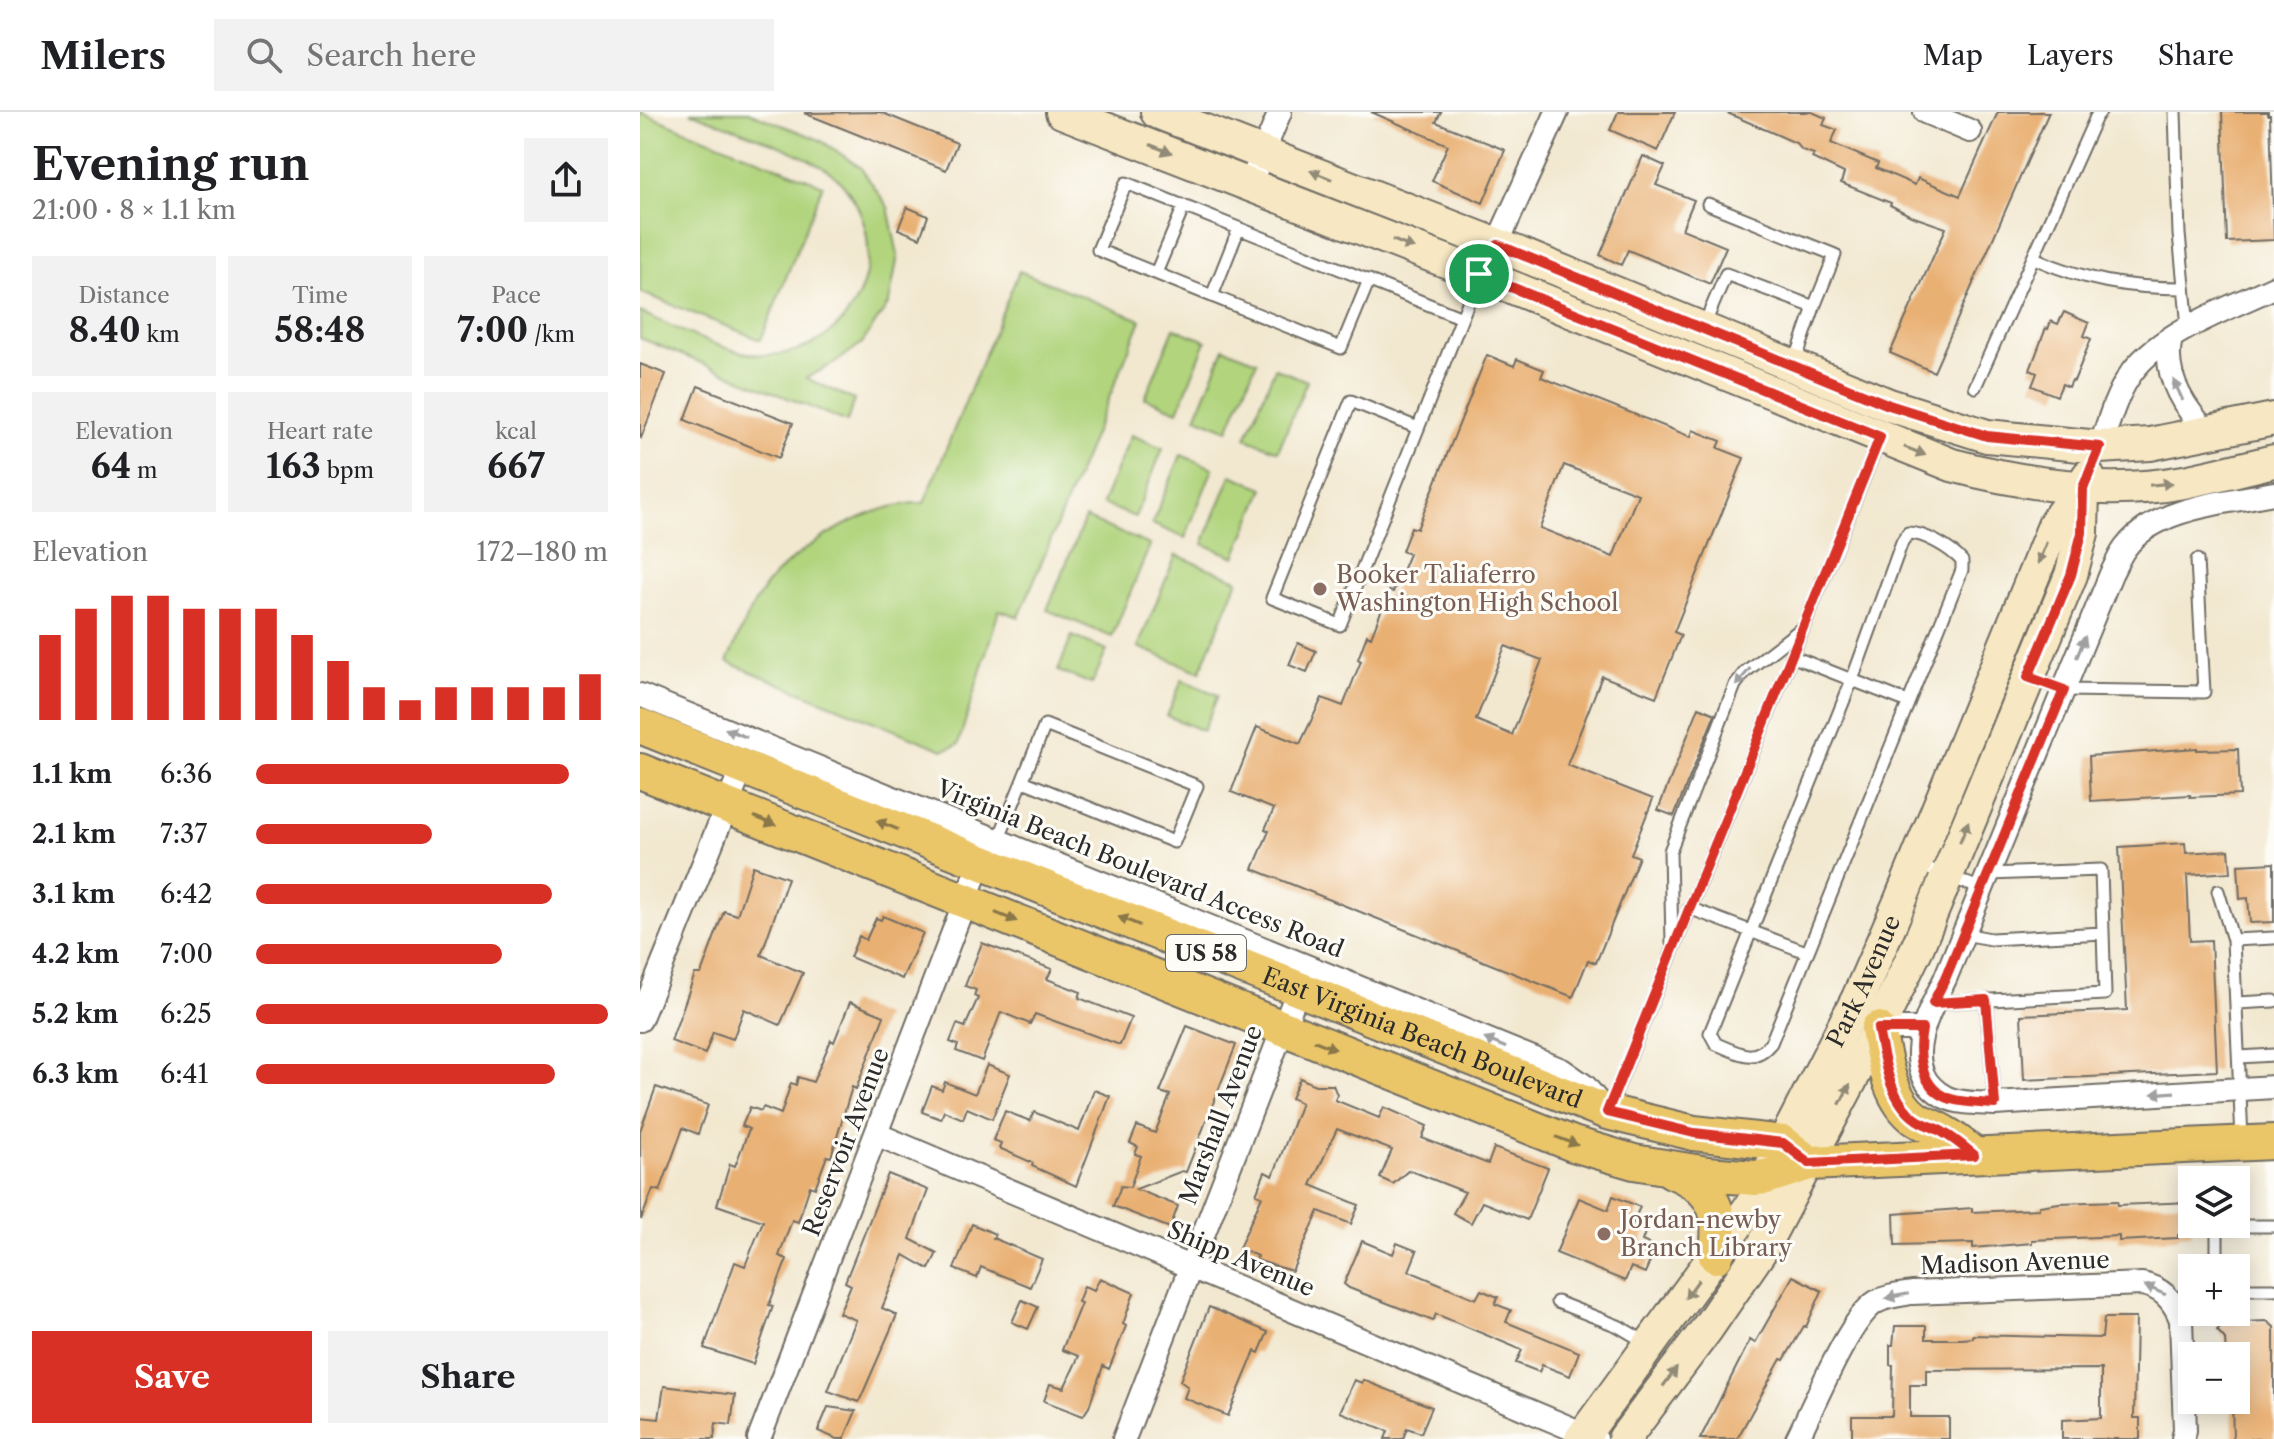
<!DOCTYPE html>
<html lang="en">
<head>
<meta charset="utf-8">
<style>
  :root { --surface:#fff; --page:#f2f2f2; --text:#202124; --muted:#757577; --line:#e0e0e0; --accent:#d93025 }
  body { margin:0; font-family:"Libre Caslon Text",serif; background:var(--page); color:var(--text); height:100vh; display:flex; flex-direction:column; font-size:30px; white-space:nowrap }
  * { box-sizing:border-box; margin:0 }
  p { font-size:26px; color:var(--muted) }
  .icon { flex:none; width:44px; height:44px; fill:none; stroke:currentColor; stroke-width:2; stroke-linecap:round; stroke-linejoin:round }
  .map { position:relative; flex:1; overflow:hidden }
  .details { display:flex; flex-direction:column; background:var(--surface); width:640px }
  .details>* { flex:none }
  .fabs { position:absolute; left:1538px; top:1054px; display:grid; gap:16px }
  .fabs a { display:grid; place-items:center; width:72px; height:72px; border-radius:0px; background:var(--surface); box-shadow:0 4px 20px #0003; font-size:40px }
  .pin { position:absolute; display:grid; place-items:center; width:68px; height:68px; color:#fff; margin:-34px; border:4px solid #fff; border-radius:50%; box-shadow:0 2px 8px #0007 }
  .round { display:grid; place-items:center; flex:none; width:84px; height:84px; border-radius:0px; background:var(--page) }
  .headline { display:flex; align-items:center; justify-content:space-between; height:136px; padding:0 32px }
  h1 { font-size:44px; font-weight:800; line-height:60px }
  .metrics { display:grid; grid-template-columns:repeat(3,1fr); gap:12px; height:136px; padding:8px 32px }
  .metrics div { display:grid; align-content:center; border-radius:0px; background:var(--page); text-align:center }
  .metrics b { font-size:34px; font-weight:800 }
  .metrics small { font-size:22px; font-weight:400 }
  .metrics p { font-size:22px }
  .chart { height:224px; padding:16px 32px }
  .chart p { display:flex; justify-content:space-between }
  .chart svg { width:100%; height:144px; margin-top:8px; stroke:var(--accent); stroke-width:6 }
  .primary-button { display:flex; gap:16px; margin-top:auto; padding:16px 32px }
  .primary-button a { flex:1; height:92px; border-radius:0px; background:var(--accent); color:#fff; font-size:32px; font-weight:800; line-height:92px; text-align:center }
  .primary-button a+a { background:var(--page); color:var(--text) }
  ul { padding:0 32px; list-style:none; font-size:26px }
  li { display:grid; grid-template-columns:128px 96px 1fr; align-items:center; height:60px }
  li i { height:20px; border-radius:10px; background:var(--accent) }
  header { display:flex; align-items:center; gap:48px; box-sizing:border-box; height:112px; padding:0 40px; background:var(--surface); border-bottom:2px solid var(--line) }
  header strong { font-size:38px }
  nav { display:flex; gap:44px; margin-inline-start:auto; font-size:28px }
  .search { width:560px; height:72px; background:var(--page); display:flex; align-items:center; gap:20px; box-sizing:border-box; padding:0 28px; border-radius:0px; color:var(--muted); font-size:30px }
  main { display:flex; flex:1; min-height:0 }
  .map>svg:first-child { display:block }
  .green { fill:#b1d47d; stroke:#6e8054; stroke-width:2 }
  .building { fill:#e9b073; fill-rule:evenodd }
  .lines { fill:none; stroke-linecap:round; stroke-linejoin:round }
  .lane-casing { stroke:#716d65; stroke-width:15 }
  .street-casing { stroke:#716d65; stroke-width:26 }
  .secondary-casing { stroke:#716d65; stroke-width:36 }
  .primary-casing { stroke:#716d65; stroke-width:38 }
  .lane { stroke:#fff; stroke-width:11 }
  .street { stroke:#fff; stroke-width:22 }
  .secondary { stroke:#f7e8c3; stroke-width:32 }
  .primary { stroke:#ebc669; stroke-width:34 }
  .oneway { fill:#918a77 }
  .oneway2 { fill:#a0a0a0 }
  .oneway3 { fill:#8b784a }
  .route-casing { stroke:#fff; stroke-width:16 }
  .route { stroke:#d93025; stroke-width:10 }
  .education-dot { fill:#8d6e63; stroke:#fdfcf7; stroke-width:3 }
  .labels { text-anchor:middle; stroke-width:6; stroke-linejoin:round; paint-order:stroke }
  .shield { fill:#fdfcf7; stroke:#6a6a68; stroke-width:2 }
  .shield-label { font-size:22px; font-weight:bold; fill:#2b2b2b }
  .education-label { font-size:24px; fill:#785e54; stroke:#fdfcf7; text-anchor:start }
  .street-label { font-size:24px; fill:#2b2b2b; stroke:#fdfcf7 }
</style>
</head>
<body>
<header>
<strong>Milers</strong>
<div class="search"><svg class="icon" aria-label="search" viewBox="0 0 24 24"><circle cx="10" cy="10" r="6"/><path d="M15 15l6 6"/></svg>Search here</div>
<nav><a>Map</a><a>Layers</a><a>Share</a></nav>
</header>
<main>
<section class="details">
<div class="headline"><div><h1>Evening run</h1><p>21:00 · 8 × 1.1 km</p></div><a class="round"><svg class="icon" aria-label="share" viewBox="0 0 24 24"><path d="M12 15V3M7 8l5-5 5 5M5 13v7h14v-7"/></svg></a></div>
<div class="metrics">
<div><p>Distance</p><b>8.40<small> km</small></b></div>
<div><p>Time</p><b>58:48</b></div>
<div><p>Pace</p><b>7:00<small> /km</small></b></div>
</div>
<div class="metrics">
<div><p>Elevation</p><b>64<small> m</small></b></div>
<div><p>Heart rate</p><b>163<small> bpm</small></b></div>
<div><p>kcal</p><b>667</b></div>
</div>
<div class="chart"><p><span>Elevation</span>172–180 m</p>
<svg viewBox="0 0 160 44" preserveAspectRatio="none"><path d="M5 44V18M15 44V10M25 44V6M35 44V6M45 44V10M55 44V10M65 44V10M75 44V18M85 44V26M95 44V34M105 44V38M115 44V34M125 44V34M135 44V34M145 44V34M155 44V30"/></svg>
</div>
<ul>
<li><b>1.1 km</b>6:36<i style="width:89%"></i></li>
<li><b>2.1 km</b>7:37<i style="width:50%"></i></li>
<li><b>3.1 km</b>6:42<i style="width:84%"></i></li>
<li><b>4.2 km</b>7:00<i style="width:70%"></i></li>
<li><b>5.2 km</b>6:25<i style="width:100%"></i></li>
<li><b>6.3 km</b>6:41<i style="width:85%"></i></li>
</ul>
<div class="primary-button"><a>Save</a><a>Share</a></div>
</section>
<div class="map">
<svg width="1634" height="1327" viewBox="0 0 1634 1327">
  <rect width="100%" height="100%" fill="#fdfcf7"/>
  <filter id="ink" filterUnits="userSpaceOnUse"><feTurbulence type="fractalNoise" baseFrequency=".0125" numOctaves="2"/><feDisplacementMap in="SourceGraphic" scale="16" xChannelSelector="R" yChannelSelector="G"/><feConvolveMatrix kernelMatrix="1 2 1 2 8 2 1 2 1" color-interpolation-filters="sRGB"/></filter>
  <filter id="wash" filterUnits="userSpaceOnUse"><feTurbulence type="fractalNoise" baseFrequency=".006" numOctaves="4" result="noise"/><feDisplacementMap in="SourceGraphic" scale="32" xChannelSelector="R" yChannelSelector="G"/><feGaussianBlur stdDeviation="1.8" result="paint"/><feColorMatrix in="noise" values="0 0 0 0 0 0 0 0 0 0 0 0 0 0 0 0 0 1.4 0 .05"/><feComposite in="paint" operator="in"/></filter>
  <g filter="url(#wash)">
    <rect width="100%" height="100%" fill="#f2e8d0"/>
    <path class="green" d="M0,0L183,73L121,228L0,180Z
      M50,0H108L180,28L220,55L248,95L258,143L249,191L222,231L195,251L166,266L214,288L207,310L0,226V200C36,215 88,244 127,243C218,241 260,135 200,69C176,42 87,15 50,0Z
      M379,159L501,208L379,505L359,498L318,633L303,638L87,550C100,522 114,484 135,463C170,428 234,390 284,391Z
      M534,216L566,229L538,299L505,286Z
      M584,236L617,249L588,318L556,305Z
      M635,256L667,269L638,339L606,326Z
      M491,323L523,336L495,405L462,392Z
      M541,343L573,356L545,426L512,412Z
      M591,363L624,376L595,445L563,432Z
      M445,406L510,433L472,525L407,498Z
      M536,443L598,468L560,560L498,535Z
      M432,524L467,538L452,572L418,559Z
      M542,568L578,583L563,619L527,604Z"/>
    <g id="blocks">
      <path class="building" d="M240,0L317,31L306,58L164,1Z
        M731,0H801L796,10L865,38L843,91L792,69L808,33Z
        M978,0H1035L1018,39L970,18Z
        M1085,0H1172L1186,6L1183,13L1197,18L1191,31L1238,51L1236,56L1275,73L1278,66L1320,84L1358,0H1409L1294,260L1250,241L1306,116L1271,104L1250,93L1251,91L1201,71L1204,61L1172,46L1174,42L1162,38L1156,31Z
        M1582,0H1628V3H1630L1634,128L1587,130Z
        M1003,44L1025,54L1016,73L1054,88L1042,117L1086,135L1070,172L988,138L981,153L960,143Z
        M267,95L288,104L280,126L258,117Z
        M1424,200L1449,211L1444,224L1451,227L1434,269L1432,268L1429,275L1422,272L1417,284L1392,274L1397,261L1390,258L1406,216L1408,217L1411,209L1418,212Z
        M847,243L874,254L877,247L904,258L901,265L1051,325L1053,318L1081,329L1078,336L1104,346L1034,520L1041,523L1016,585L962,564L927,653L1013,687L991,742L999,745L956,851L948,848L933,885L613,757L629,719L625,717L634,697L591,680L617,615L660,632L682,586L703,594L721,549L718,547L727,523L731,525L749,479L753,480L769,442L762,439L771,415L777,417ZM924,353L998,382L973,445L900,416ZM865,534L902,548L872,623L836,608Z
        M0,252L26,262L1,326L0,325Z
        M58,274L153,311L139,346L45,308Z
        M658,531L676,539L667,560L649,553Z
        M1059,595L1075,602L1034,704L1018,698Z
        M1557,636V638L1598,637L1600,683L1550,685V683L1451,689L1449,644Z
        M1545,731L1546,741L1589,738L1591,760L1547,763L1550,829L1571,828L1577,959L1384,968L1381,903L1487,898L1479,735Z
        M1634,751V810L1610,811L1608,786L1600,787L1598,753Z
        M113,754L148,766L121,843L163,861L140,913L104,897L93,927L73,920L65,942L31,929L55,862H61L84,799L97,803Z
        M243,804L283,821L262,867L210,845L219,824L226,828L236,806L241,808Z
        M342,831L412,857L407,867L441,880L439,886L491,906L480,933L395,902L390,912L361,900L342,949L316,939L318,933L310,930L317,912L325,915L338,886L334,884L336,878L325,874Z
        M210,890L244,904L216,977L212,975L191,1045L187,1044L175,1076L170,1074L158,1110L152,1108L139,1144L147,1147L129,1193L133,1194L113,1252L64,1236L95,1150L105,1154L123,1109L77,1093L90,1052L95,1054L109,1017L102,1014L110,995L121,999L123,995L141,1002L151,971L156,973L158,965L173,970L191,928L194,930Z
        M547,914L596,933L546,1060L542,1059L496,1077L538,1094L530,1116L473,1094L481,1074L490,1075L501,1044L495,1042L498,1035L490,1031L497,1014L515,1021L530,983L520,980Z
        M347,953L370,962L352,1007L327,996L323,1007L304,999L301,1007L282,1000L292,974L302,978L305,970L335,982Z
        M660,966L675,973H693L697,983L695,988L739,1006L744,995L787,1014L782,1026L848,1052L854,1036L908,1056L887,1108L842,1090L831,1111L813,1101L825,1080L769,1058L753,1072L740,1066L752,1038L697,1017L671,1073L719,1093L711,1112L679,1099L652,1159L616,1148L617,1144L599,1136L622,1084L616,1082L625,1060L633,1064L661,991L651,986Z
        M16,975L68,993L58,1022L43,1016L20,1079L13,1077L1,1108L0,1019Z
        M454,978L470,984L436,1074L392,1054L393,1051L359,1036L361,1031L353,1028L365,999L390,1009L394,1000L439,1019Z
        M248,1062L288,1078L270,1127L297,1141L289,1157L264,1143L242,1196L257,1203L219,1290L188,1279L216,1208L199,1201L211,1173L205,1170Z
        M973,1084L1000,1095L993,1110L1007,1115L1002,1129L1016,1135L1005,1161L991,1155L985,1169L916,1141L939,1086L968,1098Z
        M1477,1089L1478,1093L1552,1090V1122L1538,1123V1126L1479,1129V1124L1392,1128V1131L1333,1136V1131L1255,1133L1254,1102L1332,1096V1100L1399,1097V1094L1419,1091Z
        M332,1112L355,1122L353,1126L402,1147L390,1175L341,1155L337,1166L314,1157Z
        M722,1129L753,1142L757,1131L777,1139L769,1159L836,1187L841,1178L858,1185L855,1192L871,1198L866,1210L939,1240L930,1264L902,1253L899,1260L876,1251L882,1238L796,1202L793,1209L709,1176L704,1172Z
        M1153,1164L1182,1179L1166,1215L1164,1214L1144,1248L1141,1247L1097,1327H1060L1110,1228L1115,1231Z
        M460,1166L494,1181L483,1212L486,1214L469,1257L463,1254L449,1295L443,1304L404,1289L410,1272L424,1276L439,1244L422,1238L441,1191L438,1190L444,1174L454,1178Z
        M382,1188L398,1195L388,1217L372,1210Z
        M569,1195L628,1220L619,1241L615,1239L588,1304L544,1286L548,1275L540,1269Z
        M1594,1201L1602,1210L1627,1209L1634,1215V1327H1593L1592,1288H1596V1244H1586L1585,1227L1577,1218Z
        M1464,1206H1496L1494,1306H1500V1327H1422V1308L1461,1306V1257L1286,1258V1273H1270V1305H1309V1327H1212V1304H1252L1253,1253H1250V1233H1253L1255,1214H1286V1227H1322L1333,1226V1223L1462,1226Z
        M714,1268L722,1271L723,1268L792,1295L781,1321L767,1316L763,1327H745L748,1319L700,1300Z
        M24,1274L95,1283L91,1313L76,1311L74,1327H0V1305L19,1307Z
        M188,1295L216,1299L204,1327H197L178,1319Z"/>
    </g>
  </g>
  <g filter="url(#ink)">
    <use href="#blocks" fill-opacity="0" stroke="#716d65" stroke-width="2"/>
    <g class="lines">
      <defs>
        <path id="lane" d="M1535,0L1539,122L1548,215
          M1068,92L1195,143L1174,195
          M1394,146C1446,169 1487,176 1544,176
          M516,161L544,94
          M729,168L701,236L458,138L486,71L822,206
          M572,184L599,116
          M1063,216L1086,162L1174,195L1155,250
          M1335,275L1456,5L1460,0
          M778,316L711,289L632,486L700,513L839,163
          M1268,421C1285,421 1310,436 1322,449V458L1131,931C1113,953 1098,940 1076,932L1070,921L1212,568L1262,430Z
          M1151,544L1268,590
          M1393,567L1424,578L1564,580L1557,448
          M358,729L405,613L557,674L534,730L383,669
          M1276,752L1342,777
          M1578,779L1593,828
          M1049,796L1166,840
          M1324,822L1351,827L1463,821
          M1032,831L1030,739L1095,573L1105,560L1162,516
          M1346,888L1355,992
          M1294,891L1465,882L1461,758L1349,762
          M1597,891L1634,889
          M1599,945L1634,943
          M969,996L1240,326
          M1602,1027L1593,828L1634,826
          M1577,1156V1114H1634
          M1596,1177H1634
          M917,1190L978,1214L1007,1231"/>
        <path id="street" d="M1285,0L1330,19
          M610,72L640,0
          M851,145L917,0
          M1531,226C1522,262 1544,296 1568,321
          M1460,335C1468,312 1475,286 1488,266C1516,221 1588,197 1634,175
          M1634,381C1588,390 1516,395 1486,435C1480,442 1476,453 1471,462L1305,867C1288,902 1256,958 1305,985C1319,992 1340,991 1355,992L1634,975
          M0,583L922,958L945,974L958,990
          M0,908L103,654
          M1238,917H1282
          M236,1022L956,1327
          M119,1327L340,750
          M484,1327L658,878
          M1157,1327C1173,1296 1209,1206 1236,1190C1247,1184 1259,1183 1272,1181L1502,1172C1523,1176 1534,1189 1541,1208L1545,1318L1543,1327"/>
        <g id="secondary">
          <path d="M422,0L839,162L1312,353C1387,373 1466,384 1544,370C1574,364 1604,356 1634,349"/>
          <path d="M517,0L858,133L1249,293L1347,324L1460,335L1510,332L1634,307"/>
          <path id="s1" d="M941,1327L1113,1091L1218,886L1259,792L1415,411C1425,395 1440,381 1448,364"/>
          <path d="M984,1327L1066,1218L1121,1138L1238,917L1278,834L1431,463L1442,421L1443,376"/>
        </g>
        <g id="primary">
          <path id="s2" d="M0,614L967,1000L1054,1021L1143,1031L1169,1051"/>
          <path d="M0,659L933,1032L994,1050L1068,1062L1115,1066L1126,1065L1169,1051L1634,1030"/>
          <path d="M1238,917C1244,947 1249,988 1276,1007C1285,1013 1295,1015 1304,1021C1315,1027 1324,1035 1334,1043"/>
          <path d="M1032,1059C1074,1076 1084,1100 1076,1144"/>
        </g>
      </defs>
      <use href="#lane" class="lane-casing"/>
      <use href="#street" class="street-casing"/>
      <use href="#secondary" class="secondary-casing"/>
      <use href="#primary" class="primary-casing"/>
      <use href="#lane" class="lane"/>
      <use href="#street" class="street"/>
      <use href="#secondary" class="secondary"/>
      <use href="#primary" class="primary"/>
    </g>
    <defs><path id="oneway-solid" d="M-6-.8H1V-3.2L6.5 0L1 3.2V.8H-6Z" transform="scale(2)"/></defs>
    <g class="oneway">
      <use href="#oneway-solid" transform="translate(521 37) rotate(22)"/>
      <use href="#oneway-solid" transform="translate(681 63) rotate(-158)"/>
      <use href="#oneway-solid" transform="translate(763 132) rotate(22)"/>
      <use href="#oneway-solid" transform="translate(1275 339) rotate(21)"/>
      <use href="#oneway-solid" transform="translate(1521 372) rotate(-6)"/>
      <use href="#oneway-solid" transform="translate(1402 441) rotate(112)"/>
      <use href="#oneway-solid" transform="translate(1324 720) rotate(-68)"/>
      <use href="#oneway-solid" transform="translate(1205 982) rotate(-63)"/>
      <use href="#oneway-solid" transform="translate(1052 1177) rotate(126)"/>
      <use href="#oneway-solid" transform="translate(1030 1265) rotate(-53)"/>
    </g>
    <g class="oneway2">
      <use href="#oneway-solid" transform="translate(1538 278) rotate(-114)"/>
      <use href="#oneway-solid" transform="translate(1441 535) rotate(-68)"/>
      <use href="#oneway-solid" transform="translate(1103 565) rotate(129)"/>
      <use href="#oneway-solid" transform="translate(96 621) rotate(-158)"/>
      <use href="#oneway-solid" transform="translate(855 931) rotate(-157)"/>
      <use href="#oneway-solid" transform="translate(1523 981) rotate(176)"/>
      <use href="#oneway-solid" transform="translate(1515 1178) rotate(-156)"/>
      <use href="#oneway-solid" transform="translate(1257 1184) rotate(169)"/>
    </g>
    <g class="oneway3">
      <use href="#oneway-solid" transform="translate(125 709) rotate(22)"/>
      <use href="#oneway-solid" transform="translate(247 713) rotate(-158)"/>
      <use href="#oneway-solid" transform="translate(366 805) rotate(22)"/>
      <use href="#oneway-solid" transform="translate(489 809) rotate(-158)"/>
      <use href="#oneway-solid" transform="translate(685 933) rotate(22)"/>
      <use href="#oneway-solid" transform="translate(927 1029) rotate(21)"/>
    </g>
  </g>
  <g class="lines" filter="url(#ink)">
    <defs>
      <path id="route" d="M858,133L1249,293L1347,324L1460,335L1443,376L1442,421L1431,463L1388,565L1424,578L1305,867L1293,891L1346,888L1355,992C1341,991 1325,991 1311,987C1281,978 1277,943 1282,917H1238C1244,947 1249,988 1276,1007C1284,1013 1295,1015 1304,1021C1315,1027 1324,1035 1334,1043L1169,1051L1143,1031L1054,1021L967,1000L1240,325L839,162Z"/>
    </defs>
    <use href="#route" class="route-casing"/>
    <use href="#route" class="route"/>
  </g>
  <g class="education-dot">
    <circle cx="680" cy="477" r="8"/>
    <circle cx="964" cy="1122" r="8"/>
  </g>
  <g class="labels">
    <rect class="shield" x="526" y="823" width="80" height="36" rx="6"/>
    <g class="shield-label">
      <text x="566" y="849">US 58</text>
    </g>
    <g class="education-label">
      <text x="696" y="471">Booker Taliaferro<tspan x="696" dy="28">Washington High School</tspan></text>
      <text x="980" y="1116">Jordan-newby<tspan x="980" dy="28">Branch Library</tspan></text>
    </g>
    <g class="street-label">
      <text transform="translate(500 757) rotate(22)" y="8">Virginia Beach Boulevard Access Road</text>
      <text dy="8" stroke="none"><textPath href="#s1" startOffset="540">Park Avenue</textPath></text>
      <text dy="8" stroke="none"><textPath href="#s2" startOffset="842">East Virginia Beach Boulevard</textPath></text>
      <text transform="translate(581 1003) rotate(-69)" y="8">Marshall Avenue</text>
      <text transform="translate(206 1030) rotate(-69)" y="8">Reservoir Avenue</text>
      <text transform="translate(601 1147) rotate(23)" y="8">Shipp Avenue</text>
      <text transform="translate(1375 1151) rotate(-2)" y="8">Madison Avenue</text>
    </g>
  </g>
</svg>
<div class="fabs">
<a><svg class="icon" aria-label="layers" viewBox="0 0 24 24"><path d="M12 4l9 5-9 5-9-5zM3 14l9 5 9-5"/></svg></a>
<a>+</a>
<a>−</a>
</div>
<div class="pin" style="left:839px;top:162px;background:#1e9e55"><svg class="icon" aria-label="arrive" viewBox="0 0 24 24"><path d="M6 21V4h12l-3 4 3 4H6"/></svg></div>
</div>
</main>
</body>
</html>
